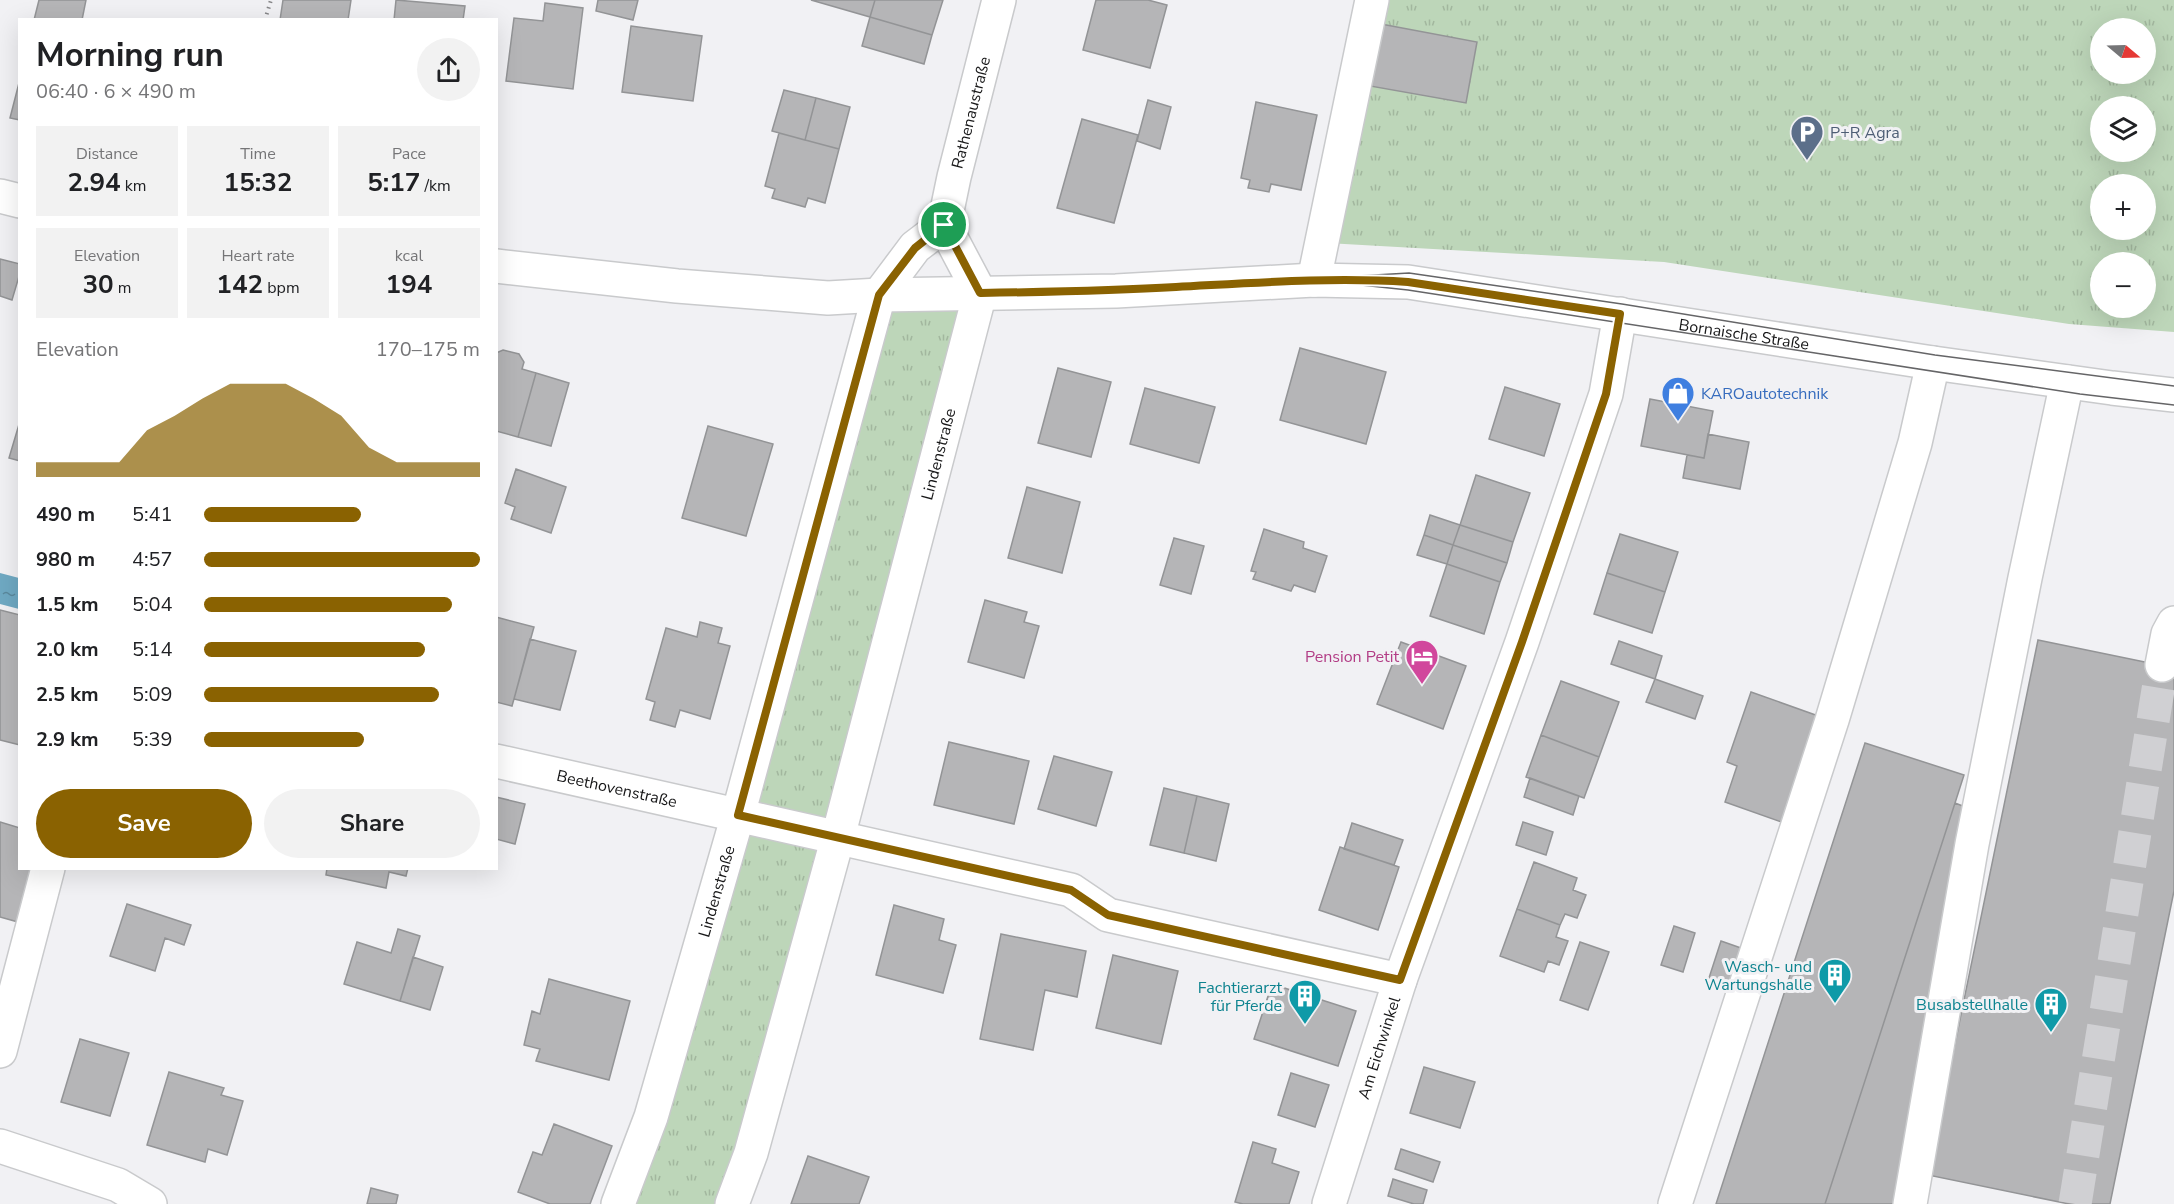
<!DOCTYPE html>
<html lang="en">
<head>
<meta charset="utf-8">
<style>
  :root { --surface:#fff; --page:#f2f2f2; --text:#202124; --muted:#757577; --accent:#8a6201 }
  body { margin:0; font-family:"Nunito Sans",sans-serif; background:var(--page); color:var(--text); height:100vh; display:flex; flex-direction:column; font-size:22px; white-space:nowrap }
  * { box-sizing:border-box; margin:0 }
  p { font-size:20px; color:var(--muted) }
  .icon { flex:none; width:33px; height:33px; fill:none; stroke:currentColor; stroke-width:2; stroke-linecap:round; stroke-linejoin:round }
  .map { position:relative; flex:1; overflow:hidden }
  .side { position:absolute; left:18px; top:18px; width:480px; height:852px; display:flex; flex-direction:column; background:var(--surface); border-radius:0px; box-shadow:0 6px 24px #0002 }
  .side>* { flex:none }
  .needle { width:39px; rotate:109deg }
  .controls { position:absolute; left:2090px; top:18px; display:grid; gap:12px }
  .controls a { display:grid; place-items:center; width:66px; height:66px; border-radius:50%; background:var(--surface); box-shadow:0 6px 24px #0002; font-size:30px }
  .pin { position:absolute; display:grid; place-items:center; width:51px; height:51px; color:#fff; margin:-26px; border:3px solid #fff; border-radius:50%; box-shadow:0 2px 6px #0007 }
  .round { display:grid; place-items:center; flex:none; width:63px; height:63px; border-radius:32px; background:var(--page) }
  .headline { display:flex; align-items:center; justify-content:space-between; height:102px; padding:0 18px }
  h1 { font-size:33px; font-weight:700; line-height:45px }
  .metrics { display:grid; grid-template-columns:repeat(3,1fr); gap:9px; height:102px; padding:6px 18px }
  .metrics div { display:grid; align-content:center; border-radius:0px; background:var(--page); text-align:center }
  .metrics b { font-size:26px; font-weight:700 }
  .metrics small { font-size:16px; font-weight:400 }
  .metrics p { font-size:16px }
  .chart { height:168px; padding:12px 18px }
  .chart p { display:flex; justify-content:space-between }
  .chart svg { width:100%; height:108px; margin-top:6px; fill:var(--accent); opacity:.7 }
  .cta { display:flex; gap:12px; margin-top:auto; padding:12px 18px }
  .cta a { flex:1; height:69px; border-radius:36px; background:var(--accent); color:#fff; font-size:24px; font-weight:700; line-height:69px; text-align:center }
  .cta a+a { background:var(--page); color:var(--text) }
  ul { padding:0 18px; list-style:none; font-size:20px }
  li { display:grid; grid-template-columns:96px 72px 1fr; align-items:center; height:45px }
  li i { height:15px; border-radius:8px; background:var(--accent) }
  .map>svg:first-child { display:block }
  .grass { fill:url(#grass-tufts); fill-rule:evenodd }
  .water { fill:url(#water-ripples) }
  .building { fill:#b5b5b7; stroke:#939496; stroke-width:1.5 }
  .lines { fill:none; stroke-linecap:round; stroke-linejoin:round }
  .minor-tunnel { stroke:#d0d0d3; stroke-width:33; stroke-dasharray:33 16; stroke-linecap:butt }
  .minor-casing { stroke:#c9cacc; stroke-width:36 }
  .major-casing { stroke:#c9cacc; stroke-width:36 }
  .path { stroke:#858587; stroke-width:4; stroke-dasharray:1.5 4.5; stroke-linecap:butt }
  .minor { stroke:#fff; stroke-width:33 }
  .major { stroke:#fff; stroke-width:33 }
  .tram { stroke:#656567; stroke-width:1.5 }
  .route-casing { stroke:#fff; stroke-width:12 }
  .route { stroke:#8a6201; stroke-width:8 }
  .labels { text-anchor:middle; stroke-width:6; stroke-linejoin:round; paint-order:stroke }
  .street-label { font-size:16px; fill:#171718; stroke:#f1f1f4 }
  .service-label { font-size:16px; fill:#4e5e75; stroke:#f1f1f4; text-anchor:start }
  .shop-label { font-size:16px; fill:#366cbe; stroke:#f1f1f4; text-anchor:start }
  .hotel-label { font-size:16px; fill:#b23c85; stroke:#f1f1f4; text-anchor:end }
  .culture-label { font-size:16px; fill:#0d838f; stroke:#f1f1f4; text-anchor:end }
</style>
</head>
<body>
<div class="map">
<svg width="2174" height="1204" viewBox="0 0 2174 1204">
  <defs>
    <pattern id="grass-tufts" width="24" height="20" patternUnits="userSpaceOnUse" patternTransform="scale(1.5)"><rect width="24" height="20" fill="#bdd6b9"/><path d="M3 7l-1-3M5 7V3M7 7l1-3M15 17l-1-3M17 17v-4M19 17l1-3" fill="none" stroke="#a2b79e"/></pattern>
    <pattern id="water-ripples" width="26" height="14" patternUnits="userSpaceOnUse" patternTransform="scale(1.5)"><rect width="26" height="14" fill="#6fa9c3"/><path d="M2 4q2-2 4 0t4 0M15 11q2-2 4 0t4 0" fill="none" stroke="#5a899d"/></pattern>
  </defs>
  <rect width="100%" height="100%" fill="#f1f1f4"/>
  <path class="grass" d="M1357,0H2174V332L2069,324L1664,262L1309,242ZM2100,28H2145V74H2100ZM2100,106H2145V152H2100ZM2100,184H2145V230H2100ZM2100,262H2145V308H2100Z
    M980,293L732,1204H618L879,295Z"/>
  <path class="water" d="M0,573L19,578V609L0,604Z"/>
  <path class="building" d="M39,0H86L82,20H34Z
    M283,0H351L348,20H280Z
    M396,0L465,6L463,20H394Z
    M598,0H638L633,20L596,11Z
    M811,0H875L870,17Z
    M875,0H943L932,35L870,17Z
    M1096,0H1148L1167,5L1150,68L1083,50Z
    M545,3L583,8L573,89L506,81L514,18L543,21Z
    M870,17L932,35L924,64L862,46Z
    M1381,24L1477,42L1466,103L1370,86Z
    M631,26L702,36L693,101L622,92Z
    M20,79V120L10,118Z
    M784,90L816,98L805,140L772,131Z
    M816,98L850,107L839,149L805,140Z
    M1148,100L1171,107L1160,149L1137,141Z
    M1256,102L1317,115L1301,190L1271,184L1269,192L1248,188L1250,180L1241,178Z
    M1082,119L1138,135L1114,223L1057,208Z
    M779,133L839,149L825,203L808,198L805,207L772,198L775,189L765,186Z
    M0,259L20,264V273L12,300L0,296Z
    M1300,348L1386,372L1366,444L1280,420Z
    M503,350L519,354L524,362L522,369L536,373L518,437L496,431V353Z
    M1058,368L1111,382L1091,457L1038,443Z
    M536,373L569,383L551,446L518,437Z
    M1505,387L1560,404L1544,456L1489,439Z
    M1145,388L1215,407L1199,463L1130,444Z
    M1650,399L1713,411L1704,458L1641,446Z
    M20,421V461L9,458Z
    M708,426L773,444L746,536L682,518Z
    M1708,434L1749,442L1740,489L1683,478L1687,455L1704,458Z
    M516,469L566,487L551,533L511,519L515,507L505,503Z
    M1476,475L1530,493L1513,542L1460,525Z
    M1027,487L1080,502L1062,573L1008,558Z
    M1430,515L1460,525L1453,545L1424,535Z
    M1460,525L1513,542L1507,563L1453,545Z
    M1264,529L1304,542L1303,548L1327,556L1315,592L1294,585L1291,591L1253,579L1256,572L1251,571Z
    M1620,534L1678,552L1665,592L1607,573Z
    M1424,535L1453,545L1447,564L1417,555Z
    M1174,538L1204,546L1191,594L1160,585Z
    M1453,545L1507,563L1500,582L1447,564Z
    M1447,564L1500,582L1484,634L1430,616Z
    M1607,573L1665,592L1652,633L1594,614Z
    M985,600L1027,612L1024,622L1039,626L1024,678L968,662Z
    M0,610L20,615V745L0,740Z
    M496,617L534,627L512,706L496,702Z
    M700,622L722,628L718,643L730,646L710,719L680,710L675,727L650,720L655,702L646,699L666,628L697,637Z
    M530,639L576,651L560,710L514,699Z
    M2038,640L2174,668V891L2110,1204H2069L1928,1175Z
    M1619,641L1662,656L1655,679L1611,664Z
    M1401,642L1466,666L1443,729L1377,704Z
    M1655,679L1703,696L1695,719L1646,702Z
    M1561,681L1619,702L1599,757L1541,735Z
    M1751,692L1824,718L1787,824L1725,802L1737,766L1727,762Z
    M1541,735L1599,757L1584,798L1526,777Z
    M949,742L1029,761L1014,824L934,805Z
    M1865,743L1964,775L1955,803L1825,1204H1716Z
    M1054,756L1112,772L1096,826L1038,809Z
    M1530,778L1579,796L1573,815L1524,797Z
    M1164,788L1197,796L1184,853L1150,845Z
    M1197,796L1229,804L1216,861L1184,853Z
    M496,797L525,804L515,844L496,839Z
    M1955,803L1973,810L1894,1204H1825Z
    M0,822L20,828V868H33L18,922L0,917Z
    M1523,822L1553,832L1546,855L1516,845Z
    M1352,823L1403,840L1394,865L1344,849Z
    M1340,847L1399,867L1378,930L1319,910Z
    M1534,862L1577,878L1573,890L1586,895L1577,918L1565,914L1560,925L1517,909Z
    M327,868H408L406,876L389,872L386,888L326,875Z
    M127,904L191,925L184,945L165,938L155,971L110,956Z
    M894,905L944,919L939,940L956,945L943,993L876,975Z
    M1517,909L1560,925L1556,937L1568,941L1559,965L1548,961L1544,972L1500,956Z
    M1674,926L1695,933L1683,972L1661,965Z
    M398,929L420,936L400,1001L344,984L357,942L391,953Z
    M1001,934L1086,951L1077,997L1045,990L1033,1050L980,1039Z
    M1721,941L1741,948L1728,987L1708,981Z
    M1580,942L1609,952L1588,1010L1560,1000Z
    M1113,955L1178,971L1161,1044L1096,1028Z
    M413,957L443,967L430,1010L400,1001Z
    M549,979L630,1001L609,1080L536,1061L540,1049L524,1045L532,1011L540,1014Z
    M1272,984L1356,1011L1338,1066L1254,1039Z
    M80,1039L129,1053L110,1116L61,1102Z
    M1424,1067L1475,1082L1460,1128L1410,1113Z
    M169,1072L224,1088L221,1095L243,1101L227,1155L208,1149L205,1162L147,1145Z
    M1291,1073L1329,1085L1315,1127L1278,1115Z
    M554,1124L612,1146L590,1204H550L518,1192L533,1152L542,1155Z
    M1253,1142L1276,1149L1272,1163L1299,1172L1289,1204H1243L1235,1202Z
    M1401,1149L1440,1162L1433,1182L1395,1169Z
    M808,1156L869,1177L859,1204H791Z
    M1393,1179L1427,1190L1423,1204H1414L1388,1196Z
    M371,1188L398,1195L396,1204H367Z"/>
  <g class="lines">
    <path class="minor-tunnel" d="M2075,1204L2162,665"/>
    <defs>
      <g id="minor">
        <path d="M1314,280L1372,0"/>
        <path d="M2162,665L2168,634L2174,623"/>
        <path id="s1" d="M496,761L1071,890L1108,915L1400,980"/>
        <path d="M0,1051L48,868"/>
        <path d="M0,1146L118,1185L150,1204"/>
        <path id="s2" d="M618,1204L651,1117L738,815L879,295L915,247L944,225"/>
        <path id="s3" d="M732,1204L751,1153L838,837L980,293L944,225L954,177L999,0"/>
        <path id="s4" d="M1329,1204L1400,980L1522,642L1606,394L1620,314"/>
        <path d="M1675,1204L1832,720L1915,443L1933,363"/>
        <path d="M1910,1204L1972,844L2025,578L2067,382"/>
      </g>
      <g id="major">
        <path d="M0,196L20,201"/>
        <path id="s5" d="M496,266L677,286L828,298L879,295L1116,291L1314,280L1408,282L1933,363L2112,388L2174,395"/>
      </g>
    </defs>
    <use href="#minor" class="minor-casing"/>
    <use href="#major" class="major-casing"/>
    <path class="path" d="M265,20L271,0"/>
    <use href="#minor" class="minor"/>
    <use href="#major" class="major"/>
    <path class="tram" d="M1340,277L1409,273L1622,304L1935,355L2174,386
      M1314,280L1408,290L2080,394L2174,405"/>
  </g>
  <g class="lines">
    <defs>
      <path id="route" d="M944,225L980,293C1045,292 1111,291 1176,287C1253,283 1331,277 1408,282L1620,314L1606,394L1522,642L1400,980L1108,915L1071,890L738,815L879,295L915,248Z"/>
    </defs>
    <use href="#route" class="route-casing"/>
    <use href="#route" class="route"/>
  </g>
  <defs>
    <symbol id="parking-pin" viewBox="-11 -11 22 30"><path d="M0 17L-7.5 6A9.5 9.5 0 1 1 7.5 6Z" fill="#5c6f8a" stroke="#f1f1f4"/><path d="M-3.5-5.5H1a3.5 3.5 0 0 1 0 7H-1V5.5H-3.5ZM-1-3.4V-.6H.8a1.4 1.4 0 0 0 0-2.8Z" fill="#fff"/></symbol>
    <symbol id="shop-pin" viewBox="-11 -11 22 30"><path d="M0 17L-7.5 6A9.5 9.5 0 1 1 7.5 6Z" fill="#3f7fe0" stroke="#f1f1f4"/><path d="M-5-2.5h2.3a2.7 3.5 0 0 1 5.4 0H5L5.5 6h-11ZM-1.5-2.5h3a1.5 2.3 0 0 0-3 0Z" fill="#fff"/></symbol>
    <symbol id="hotel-pin" viewBox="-11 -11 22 30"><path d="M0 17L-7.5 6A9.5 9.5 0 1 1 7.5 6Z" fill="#d1479c" stroke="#f1f1f4"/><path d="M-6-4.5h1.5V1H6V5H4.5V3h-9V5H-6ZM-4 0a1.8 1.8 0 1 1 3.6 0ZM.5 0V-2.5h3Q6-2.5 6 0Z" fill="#fff"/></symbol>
    <symbol id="building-pin" viewBox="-11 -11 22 30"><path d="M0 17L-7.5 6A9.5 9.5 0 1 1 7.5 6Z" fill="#0f9aa8" stroke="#f1f1f4"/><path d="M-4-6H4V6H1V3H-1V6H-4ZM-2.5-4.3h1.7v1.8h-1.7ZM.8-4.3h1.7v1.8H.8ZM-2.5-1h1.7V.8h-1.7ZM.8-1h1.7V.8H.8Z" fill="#fff"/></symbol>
  </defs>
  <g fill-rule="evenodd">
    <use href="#parking-pin" x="1788" y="113" width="38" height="52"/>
    <use href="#shop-pin" x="1659" y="374" width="38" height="52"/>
    <use href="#hotel-pin" x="1403" y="637" width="38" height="52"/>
    <use href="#building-pin" x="1816" y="956" width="38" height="52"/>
    <use href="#building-pin" x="1286" y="977" width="38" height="52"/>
    <use href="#building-pin" x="2032" y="985" width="38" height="52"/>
  </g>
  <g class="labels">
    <g class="street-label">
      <text dy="6" stroke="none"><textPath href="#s3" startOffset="1137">Rathenaustraße</textPath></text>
      <text dy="6" stroke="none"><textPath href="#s5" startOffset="1254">Bornaische Straße</textPath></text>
      <text dy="6" stroke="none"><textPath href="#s3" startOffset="778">Lindenstraße</textPath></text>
      <text dy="6" stroke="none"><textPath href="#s1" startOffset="124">Beethovenstraße</textPath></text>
      <text dy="6" stroke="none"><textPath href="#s2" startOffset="328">Lindenstraße</textPath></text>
      <text dy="6" stroke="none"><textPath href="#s4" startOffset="164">Am Eichwinkel</textPath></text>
    </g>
    <g class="service-label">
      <text x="1830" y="138">P+R Agra</text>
    </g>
    <g class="shop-label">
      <text x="1701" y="399">KAROautotechnik</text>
    </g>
    <g class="hotel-label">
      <text x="1399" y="662">Pension Petit</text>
    </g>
    <g class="culture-label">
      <text x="1812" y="972">Wasch- und<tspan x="1812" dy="18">Wartungshalle</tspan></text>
      <text x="1282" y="993">Fachtierarzt<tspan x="1282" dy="18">für Pferde</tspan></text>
      <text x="2028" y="1010">Busabstellhalle</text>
    </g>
  </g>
</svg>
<div class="controls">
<a><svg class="needle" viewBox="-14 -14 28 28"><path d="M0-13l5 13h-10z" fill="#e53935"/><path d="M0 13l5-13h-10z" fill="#757577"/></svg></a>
<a><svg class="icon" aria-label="layers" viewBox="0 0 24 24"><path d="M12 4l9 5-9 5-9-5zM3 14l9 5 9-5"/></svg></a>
<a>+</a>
<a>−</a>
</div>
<div class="pin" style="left:944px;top:225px;background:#1e9e55"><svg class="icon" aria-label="arrive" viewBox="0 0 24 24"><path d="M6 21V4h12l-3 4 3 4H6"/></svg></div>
<section class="side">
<div class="headline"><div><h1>Morning run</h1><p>06:40 · 6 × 490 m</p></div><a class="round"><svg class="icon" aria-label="share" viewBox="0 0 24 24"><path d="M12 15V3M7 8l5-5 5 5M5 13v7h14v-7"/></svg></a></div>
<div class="metrics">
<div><p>Distance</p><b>2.94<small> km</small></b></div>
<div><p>Time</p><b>15:32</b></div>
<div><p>Pace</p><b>5:17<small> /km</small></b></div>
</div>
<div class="metrics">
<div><p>Elevation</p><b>30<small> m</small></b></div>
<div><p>Heart rate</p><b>142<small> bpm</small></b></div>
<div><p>kcal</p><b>194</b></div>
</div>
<div class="chart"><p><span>Elevation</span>170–175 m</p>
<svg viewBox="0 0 160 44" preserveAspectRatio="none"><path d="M0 44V38L10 38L20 38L30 38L40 25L50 19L60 12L70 6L80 6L90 6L100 12L110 19L120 32L130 38L140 38L150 38L160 38V44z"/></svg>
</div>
<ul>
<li><b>490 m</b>5:41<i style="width:57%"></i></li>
<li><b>980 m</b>4:57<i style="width:100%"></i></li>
<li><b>1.5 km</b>5:04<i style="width:90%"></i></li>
<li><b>2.0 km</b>5:14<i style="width:80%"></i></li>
<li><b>2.5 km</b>5:09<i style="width:85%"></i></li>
<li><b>2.9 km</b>5:39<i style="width:58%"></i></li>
</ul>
<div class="cta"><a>Save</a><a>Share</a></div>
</section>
</div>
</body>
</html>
